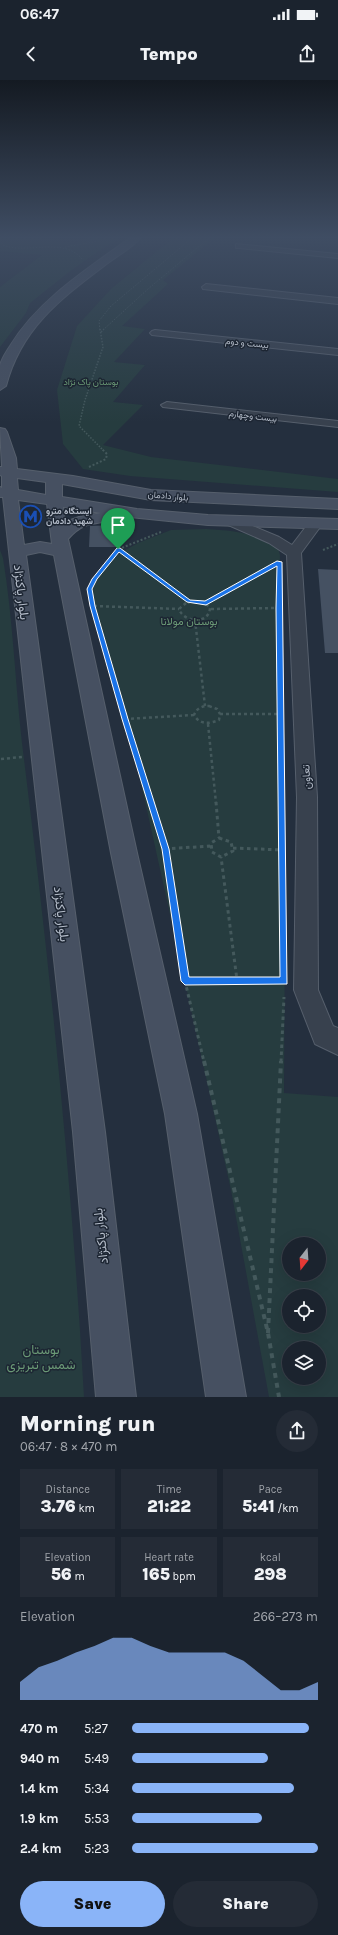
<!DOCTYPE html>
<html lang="en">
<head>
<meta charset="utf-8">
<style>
  :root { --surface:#1b232e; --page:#242b36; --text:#f1f3f6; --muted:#a0a4aa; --line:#39404a; --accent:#8ab4f8 }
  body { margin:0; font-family:Karla,Vazirmatn,sans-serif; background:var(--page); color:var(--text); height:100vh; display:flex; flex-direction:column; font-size:15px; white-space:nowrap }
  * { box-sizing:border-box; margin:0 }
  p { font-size:13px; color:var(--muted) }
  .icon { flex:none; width:22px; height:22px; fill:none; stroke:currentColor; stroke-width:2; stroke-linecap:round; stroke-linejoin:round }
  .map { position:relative; height:1317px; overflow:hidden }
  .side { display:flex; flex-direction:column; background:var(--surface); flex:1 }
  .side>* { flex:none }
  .needle { width:26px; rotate:197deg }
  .buttons { position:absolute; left:282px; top:1157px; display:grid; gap:8px }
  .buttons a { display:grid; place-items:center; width:44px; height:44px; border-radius:50%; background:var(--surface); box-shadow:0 4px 16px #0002,0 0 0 1px var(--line); font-size:20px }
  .pin { position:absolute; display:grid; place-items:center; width:34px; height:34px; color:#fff; margin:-41px -17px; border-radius:50% 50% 50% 0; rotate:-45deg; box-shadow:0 0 4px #0007 }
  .pin .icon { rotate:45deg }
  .round { display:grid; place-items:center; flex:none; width:42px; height:42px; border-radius:21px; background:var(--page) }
  .summary { display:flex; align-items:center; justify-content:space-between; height:68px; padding:0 20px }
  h1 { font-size:22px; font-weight:800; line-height:30px }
  .stats { display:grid; grid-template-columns:repeat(3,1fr); gap:6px; height:68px; padding:4px 20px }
  .stats div { display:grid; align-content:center; border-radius:0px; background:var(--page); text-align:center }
  .stats b { font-size:17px; font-weight:800 }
  .stats small { font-size:11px; font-weight:400 }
  .stats p { font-size:11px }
  .chart { height:112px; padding:8px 20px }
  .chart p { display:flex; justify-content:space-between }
  .chart svg { width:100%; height:72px; margin-top:4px; fill:var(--accent); opacity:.7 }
  .button { display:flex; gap:8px; margin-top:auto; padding:8px 20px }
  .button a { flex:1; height:46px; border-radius:24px; background:var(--accent); color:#111; font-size:16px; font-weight:800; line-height:46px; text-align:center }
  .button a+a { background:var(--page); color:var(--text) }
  ul { padding:0 20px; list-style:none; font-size:13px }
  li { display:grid; grid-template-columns:64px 48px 1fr; align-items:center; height:30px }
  li i { height:10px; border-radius:5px; background:var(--accent) }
  .status { display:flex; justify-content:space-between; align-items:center; height:28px; padding:0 20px; background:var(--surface); direction:ltr }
  .status svg { height:11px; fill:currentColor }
  header { display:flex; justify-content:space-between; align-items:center; height:52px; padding:0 20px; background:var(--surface); font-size:18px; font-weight:800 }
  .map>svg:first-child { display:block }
  .green { fill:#263c3f; fill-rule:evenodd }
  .building { fill:#455162 }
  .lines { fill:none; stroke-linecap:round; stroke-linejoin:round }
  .minor-casing { stroke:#565f6c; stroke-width:2 }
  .secondary-casing { stroke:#565f6c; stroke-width:2 }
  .path-far5 { stroke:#44595c; stroke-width:1; stroke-dasharray:1.5 1.5; stroke-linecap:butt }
  .path-far4 { stroke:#44595c; stroke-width:1.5; stroke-dasharray:1.5 1.5; stroke-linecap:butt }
  .path-far3 { stroke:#44595c; stroke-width:2; stroke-dasharray:2 2; stroke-linecap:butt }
  .path-far2 { stroke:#44595c; stroke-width:2.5; stroke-dasharray:3 3; stroke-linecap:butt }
  .path-far1 { stroke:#44595c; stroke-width:3; stroke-dasharray:3.5 3.5; stroke-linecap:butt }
  .path { stroke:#44595c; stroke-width:4; stroke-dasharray:5 5; stroke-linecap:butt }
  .minor { fill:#38414e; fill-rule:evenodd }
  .secondary { fill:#465061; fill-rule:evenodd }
  .route { fill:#1a73e8; stroke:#fff; fill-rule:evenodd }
  .labels { text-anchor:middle; stroke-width:3; stroke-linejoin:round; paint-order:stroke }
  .far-street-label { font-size:9px; fill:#b4bcc9; stroke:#1d2633 }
  .far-park-label { font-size:9px; fill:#6b9a76; stroke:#1d2633 }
  .far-poi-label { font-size:9px; font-weight:bold; fill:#b4bcc9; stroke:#1d2633; text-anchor:start }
  .park-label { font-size:11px; fill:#6b9a76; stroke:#1d2633 }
  .street-label { font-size:11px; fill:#b4bcc9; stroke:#1d2633 }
  .near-street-label { font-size:13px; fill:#b4bcc9; stroke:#1d2633 }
  .near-park-label { font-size:13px; fill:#6b9a76; stroke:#1d2633 }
</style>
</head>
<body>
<div class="status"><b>06:47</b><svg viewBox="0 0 49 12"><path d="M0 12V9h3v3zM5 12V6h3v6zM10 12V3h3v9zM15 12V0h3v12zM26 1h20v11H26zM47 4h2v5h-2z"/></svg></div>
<header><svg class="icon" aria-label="back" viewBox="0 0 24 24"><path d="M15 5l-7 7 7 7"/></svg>Tempo<svg class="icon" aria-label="share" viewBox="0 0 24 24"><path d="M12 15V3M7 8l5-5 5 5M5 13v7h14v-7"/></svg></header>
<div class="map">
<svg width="338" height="1317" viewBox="0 0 338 1317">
  <rect width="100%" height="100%" fill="#242f3e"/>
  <path class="green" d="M0,158H41L75,164L87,158H118L73,189L30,223L26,233L0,267V207L42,175L0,171Z
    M173,158H215L163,200L168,204L122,246L145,249L114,282L145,285L113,322L143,325L103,365L151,377L338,399V412L130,396L83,389L63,364L57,310L77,246L111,209Z
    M206,449C235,451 254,452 278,468L280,475L278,528L285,835L284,1013L338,1017V1317H269L231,1110L135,676L95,543L90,509L103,486L122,472L138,463L171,450ZM289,1164H319V1194H289ZM289,1216H319V1246H289ZM289,1268H319V1298H289Z
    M0,470L3,478C13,539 15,601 22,663C49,880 72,1099 84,1317H0Z"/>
  <path class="building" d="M119,445V467H89L90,446Z
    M318,489L338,490V573H325Z"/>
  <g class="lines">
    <defs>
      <path id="minor" d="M236,164L338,174V178L239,168H236Z
        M206,204L338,218V224L203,209L202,207Z
        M155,250L338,269V275L152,255L150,253L152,251Z
        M167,322L338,341V347L163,327L161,325Z
        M231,437L279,457L292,465L311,440H321L323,443L301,473L317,717L318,910L333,946L338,948V975L315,964L294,910L297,717L287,475L269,463L226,444L224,441L226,438Z"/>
      <path id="secondary" d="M130,158H140C131,169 115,177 104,186C59,220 21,249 6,306L0,310C0,302 0,293 0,285C2,278 6,272 10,266C38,220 87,189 130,158Z
        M0,348L5,349L7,352L16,378L17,389L73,396L151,410L338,419V429L151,420L62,404V417L137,429L208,435L338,439V449L208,445L120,436L118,439C95,445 85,440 68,459L137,773L197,1034L246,1317H206L165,1034L111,773L54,475L40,472L26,475L105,1052L136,1317H96L73,1052L3,417H0V407L2,408V396L0,395V387H2ZM17,398L46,402V415L18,410ZM18,420L47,424L52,464L40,462L24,465ZM63,427L101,433L79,437L65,442Z"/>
    </defs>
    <use href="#minor" class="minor-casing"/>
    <use href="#secondary" class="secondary-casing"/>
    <path class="path-far5" d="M0,160L3,165C27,175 63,156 82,179
      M88,162L95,158
      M65,167L105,160
      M100,250L99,241L111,226L192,158
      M103,250L148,209L209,158"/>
    <path class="path-far4" d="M100,249L103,267L85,320L79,346L102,369
      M101,252L104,249"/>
    <path class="path-far3" d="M89,387L106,379L107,374L101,368
      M161,452L119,469L189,521
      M323,470L338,464
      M90,507L103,486L119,469
      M206,523L277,484
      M184,524L195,521L206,524"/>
    <path class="path-far2" d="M186,523L179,529C184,543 210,545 210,527L204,523
      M94,526L179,529
      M211,529L278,528
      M195,540L205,626
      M108,579L151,723
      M209,626L217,629L220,634L219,640C209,644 200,645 194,635C197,628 202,626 209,626Z
      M220,634H281
      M125,639L194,635
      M208,644L216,723
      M281,655L282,723
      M1,679L22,677"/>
    <path class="path-far1" d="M151,722L165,769L185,901L204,982
      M216,722L219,758
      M282,722L283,760
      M219,758L231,762L233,771L221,777L212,772L211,763Z
      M233,768L283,770
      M165,769L210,766
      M237,900L282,901
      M185,901L237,900L221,777
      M281,982L284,917"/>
    <path class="path" d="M204,981L268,1253L279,1317
      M268,1253L281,981"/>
    <use href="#minor" class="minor"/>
    <use href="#secondary" class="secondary"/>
  </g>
  <linearGradient id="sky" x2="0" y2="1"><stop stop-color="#141a22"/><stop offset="0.46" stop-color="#3f4d63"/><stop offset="1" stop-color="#3f4d63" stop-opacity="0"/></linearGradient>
  <rect width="338" height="342" fill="url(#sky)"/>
  <path class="route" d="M117,468H120L190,520L205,521L277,481L282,482L287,904L185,905L181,901L162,769L122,639L90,526L87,509L92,499ZM119,472L187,522L206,525L277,486L276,528L280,897H189L169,769L128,639L95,526L92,509L97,499Z"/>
  <defs>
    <symbol id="metro-ring" viewBox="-11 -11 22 22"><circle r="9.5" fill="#1d2633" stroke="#1a4fb4" stroke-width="1.5"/><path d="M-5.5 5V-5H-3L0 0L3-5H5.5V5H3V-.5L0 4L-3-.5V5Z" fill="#1a4fb4"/></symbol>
  </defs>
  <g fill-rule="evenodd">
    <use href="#metro-ring" x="18" y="424" width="25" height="25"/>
  </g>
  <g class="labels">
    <g class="far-street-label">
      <text transform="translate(247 263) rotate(6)" y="3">بیست و دوم</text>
      <text transform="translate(253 336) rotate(7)" y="3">بیست وچهارم</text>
      <text transform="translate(168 416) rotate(5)" y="3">بلوار دادمان</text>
    </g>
    <g class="far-park-label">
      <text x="91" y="305">بوستان پاک نژاد</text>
    </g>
    <g class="far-poi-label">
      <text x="46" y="434">ایستگاه مترو<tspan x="46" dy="10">شهید دادمان</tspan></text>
    </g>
    <g class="park-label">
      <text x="189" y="545">بوستان مولانا</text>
    </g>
    <g class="street-label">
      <text transform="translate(306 697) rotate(-93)" y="4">تعاون</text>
    </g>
    <g class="near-street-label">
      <text transform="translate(22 512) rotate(83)" y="5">بلوار پاکنژاد</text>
      <text transform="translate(62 834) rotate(83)" y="5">بلوار پاکنژاد</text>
      <text transform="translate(100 1156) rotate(-96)" y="5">بلوار پاکنژاد</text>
    </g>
    <g class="near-park-label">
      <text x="41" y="1274">بوستان<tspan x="41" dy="15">شمس تبریزی</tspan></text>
    </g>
  </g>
</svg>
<div class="buttons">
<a><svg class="needle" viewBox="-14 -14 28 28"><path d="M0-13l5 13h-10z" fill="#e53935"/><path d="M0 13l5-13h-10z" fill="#a0a4aa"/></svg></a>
<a><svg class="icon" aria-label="locate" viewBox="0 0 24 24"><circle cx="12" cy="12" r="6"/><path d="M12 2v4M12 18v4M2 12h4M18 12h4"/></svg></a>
<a><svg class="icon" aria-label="layers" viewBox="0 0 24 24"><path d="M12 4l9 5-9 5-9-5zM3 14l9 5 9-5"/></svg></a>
</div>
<div class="pin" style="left:118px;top:469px;background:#1e9e55"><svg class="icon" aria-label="arrive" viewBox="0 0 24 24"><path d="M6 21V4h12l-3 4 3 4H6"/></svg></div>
</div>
<section class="side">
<div class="summary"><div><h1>Morning run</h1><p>06:47 · 8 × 470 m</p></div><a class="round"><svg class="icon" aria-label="share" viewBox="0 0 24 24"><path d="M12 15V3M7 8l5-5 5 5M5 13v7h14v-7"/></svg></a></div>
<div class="stats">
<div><p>Distance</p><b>3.76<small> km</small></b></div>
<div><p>Time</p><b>21:22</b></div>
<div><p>Pace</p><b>5:41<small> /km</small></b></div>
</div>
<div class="stats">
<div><p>Elevation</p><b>56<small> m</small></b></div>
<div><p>Heart rate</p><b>165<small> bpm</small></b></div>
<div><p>kcal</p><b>298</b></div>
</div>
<div class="chart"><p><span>Elevation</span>266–273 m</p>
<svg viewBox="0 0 160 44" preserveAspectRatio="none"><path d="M0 44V33L10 24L20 20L30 15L40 11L50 6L60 6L70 11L80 15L90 15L100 15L110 15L120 20L130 29L140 38L150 38L160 33V44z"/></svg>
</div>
<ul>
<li><b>470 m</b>5:27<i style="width:95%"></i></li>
<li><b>940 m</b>5:49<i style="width:73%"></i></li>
<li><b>1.4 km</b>5:34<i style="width:87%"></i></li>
<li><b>1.9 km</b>5:53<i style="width:70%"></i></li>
<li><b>2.4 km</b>5:23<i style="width:100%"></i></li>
</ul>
<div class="button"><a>Save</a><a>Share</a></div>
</section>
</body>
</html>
